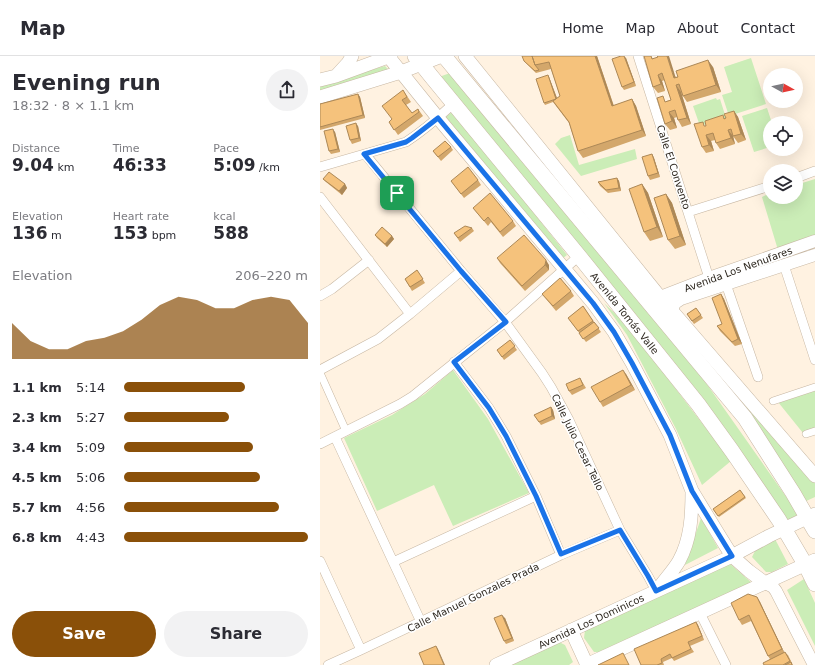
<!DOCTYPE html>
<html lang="en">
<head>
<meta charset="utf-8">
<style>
  :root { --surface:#fff; --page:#f2f2f3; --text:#2b2b33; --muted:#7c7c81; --line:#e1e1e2; --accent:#8a5009 }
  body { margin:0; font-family:"DejaVu Sans",sans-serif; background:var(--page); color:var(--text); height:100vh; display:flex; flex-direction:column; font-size:15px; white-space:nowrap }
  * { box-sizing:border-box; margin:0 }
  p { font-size:13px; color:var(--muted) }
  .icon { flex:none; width:22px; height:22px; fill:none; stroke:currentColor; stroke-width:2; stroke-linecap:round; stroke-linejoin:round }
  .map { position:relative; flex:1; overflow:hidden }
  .side { display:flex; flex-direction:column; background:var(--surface); width:320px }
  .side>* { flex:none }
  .needle { width:26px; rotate:98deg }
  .buttons { position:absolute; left:443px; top:12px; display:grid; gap:8px }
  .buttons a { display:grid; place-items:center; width:40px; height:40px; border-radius:50%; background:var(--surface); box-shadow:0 4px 16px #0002; font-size:20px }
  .pin { position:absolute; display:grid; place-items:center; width:34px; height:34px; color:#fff; margin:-17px; border-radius:8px; box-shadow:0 2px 6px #0006 }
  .round { display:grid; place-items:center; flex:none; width:42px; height:42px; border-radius:21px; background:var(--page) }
  .headline { display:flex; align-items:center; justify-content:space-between; height:68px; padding:0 12px }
  h1 { font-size:22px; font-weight:800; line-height:30px }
  .figures { display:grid; grid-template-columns:repeat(3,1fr); gap:6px; height:68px; padding:4px 12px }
  .figures div { display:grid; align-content:center }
  .figures b { font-size:17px; font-weight:800 }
  .figures small { font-size:11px; font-weight:400 }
  .figures p { font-size:11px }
  .chart { height:112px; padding:8px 12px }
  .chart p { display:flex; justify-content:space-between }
  .chart svg { width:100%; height:72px; margin-top:4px; fill:var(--accent); opacity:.7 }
  .primary-button { display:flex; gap:8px; margin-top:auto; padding:8px 12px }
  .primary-button a { flex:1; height:46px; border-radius:24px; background:var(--accent); color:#fff; font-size:16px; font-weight:800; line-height:46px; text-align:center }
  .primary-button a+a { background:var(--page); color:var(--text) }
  ul { padding:0 12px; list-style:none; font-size:13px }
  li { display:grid; grid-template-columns:64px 48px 1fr; align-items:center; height:30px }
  li i { height:10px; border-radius:5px; background:var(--accent) }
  header { display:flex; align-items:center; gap:24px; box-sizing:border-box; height:56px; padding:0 20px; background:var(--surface); border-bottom:1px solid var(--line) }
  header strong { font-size:19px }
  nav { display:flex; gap:22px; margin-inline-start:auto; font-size:14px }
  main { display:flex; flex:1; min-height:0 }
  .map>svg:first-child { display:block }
  .green { fill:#cbedb7 }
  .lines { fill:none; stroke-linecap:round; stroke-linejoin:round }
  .pedestrian-casing { stroke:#c7b7a3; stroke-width:8 }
  .minor-casing { stroke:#c7b7a3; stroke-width:10 }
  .tertiary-casing { stroke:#c7b7a3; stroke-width:13 }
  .secondary-casing { stroke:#c7b7a3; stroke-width:14 }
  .primary-casing { stroke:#c7b7a3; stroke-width:16 }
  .pedestrian { stroke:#fff; stroke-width:7 }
  .minor { stroke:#fff; stroke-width:9 }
  .tertiary { stroke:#fff; stroke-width:12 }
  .secondary { stroke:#fff; stroke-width:13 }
  .primary { stroke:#fff; stroke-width:15 }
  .wall { fill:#d3a76b }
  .shaded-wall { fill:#ac8857 }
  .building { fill:#f5c27c; stroke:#ac8857 }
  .route-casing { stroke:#fff; stroke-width:8 }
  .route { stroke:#1a73e8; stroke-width:5 }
  .labels { text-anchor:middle; stroke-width:3; stroke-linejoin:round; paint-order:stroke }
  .street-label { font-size:10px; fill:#2d271f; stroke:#fff }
</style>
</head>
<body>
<header>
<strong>Map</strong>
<nav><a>Home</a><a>Map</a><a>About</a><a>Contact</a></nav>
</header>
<main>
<section class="side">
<div class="headline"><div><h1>Evening run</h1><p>18:32 · 8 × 1.1 km</p></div><a class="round"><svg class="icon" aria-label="share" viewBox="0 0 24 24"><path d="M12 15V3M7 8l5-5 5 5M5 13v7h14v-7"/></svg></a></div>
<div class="figures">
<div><p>Distance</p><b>9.04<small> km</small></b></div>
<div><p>Time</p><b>46:33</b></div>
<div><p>Pace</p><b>5:09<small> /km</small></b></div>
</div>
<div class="figures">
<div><p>Elevation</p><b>136<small> m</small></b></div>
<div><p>Heart rate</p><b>153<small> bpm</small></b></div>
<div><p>kcal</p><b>588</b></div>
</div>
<div class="chart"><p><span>Elevation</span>206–220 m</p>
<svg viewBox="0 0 160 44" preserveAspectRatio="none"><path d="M0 44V22L10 33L20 38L30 38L40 33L50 31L60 27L70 20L80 11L90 6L100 8L110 13L120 13L130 8L140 6L150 8L160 22V44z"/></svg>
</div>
<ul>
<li><b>1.1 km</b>5:14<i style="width:66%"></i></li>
<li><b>2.3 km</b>5:27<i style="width:57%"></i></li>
<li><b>3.4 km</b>5:09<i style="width:70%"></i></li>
<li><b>4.5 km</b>5:06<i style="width:74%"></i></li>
<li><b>5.7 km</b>4:56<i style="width:84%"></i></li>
<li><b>6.8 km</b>4:43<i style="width:100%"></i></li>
</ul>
<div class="primary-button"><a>Save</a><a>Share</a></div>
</section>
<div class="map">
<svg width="495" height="609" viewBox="0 0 495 609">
  <rect width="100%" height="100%" fill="#fff2e1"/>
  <path class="green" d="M431,2L446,48L409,60L402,39L412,36L404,11Z
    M65,10L70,15L0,35V28Z
    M130,17L367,300L479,459L468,465L378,336L119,21Z
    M396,42L397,44L400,43L406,62L380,70L373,50Z
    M447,52L452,67H450V91L434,96L422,60Z
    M133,55L247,199L242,203L126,61Z
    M250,79L259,109L315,93L317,103L261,120L235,88L241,82Z
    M495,123V181L458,194L442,141L450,137V141H476V129Z
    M284,247L306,268L411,405L382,429L356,373L307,279Z
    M133,314L168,363L209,437L133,470L114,429L57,455L24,382L72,359L105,338Z
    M495,334V373L483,377L458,346Z
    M424,344L495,425V441L484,446L418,349Z
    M381,462L398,492L365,509Z
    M455,483L468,508L452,516H446L432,501L435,495Z
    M409,507L432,527L283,596H274L264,582L265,574Z
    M484,523L495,547V590L467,534Z
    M235,584L245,589L253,606L249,609H182Z"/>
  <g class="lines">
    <defs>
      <path id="pedestrian" d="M0,317L26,375
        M453,345L495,331
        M486,378L495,375"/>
      <path id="minor" d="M318,0L389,222
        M45,98L141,215L185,266L222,317L231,331L249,364L300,474L328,520L336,535
        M0,111L86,86C103,75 119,61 133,48
        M476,122L495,115
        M0,141L90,258
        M368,156L450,130
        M464,209L495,304
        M406,228L438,321
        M0,240L12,233L49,204
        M134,306L169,352L186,380L216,440L241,499
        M0,314L58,283L90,258L141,215
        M15,381L101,566
        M0,388L80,348L93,340L185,266L259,200
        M0,505L41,594
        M73,506L216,440
        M380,557L406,609
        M8,609L41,594L241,499L300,474"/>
      <path id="tertiary" d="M340,241L389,222L495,185
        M352,254L355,247L361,243L495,199
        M445,527L453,531L456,535L494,609"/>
      <path id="secondary" d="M68,0L118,62L273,247L294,276L312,307L350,379L372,435L402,484L412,500L429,515L445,527
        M145,0L340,241L495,420
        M17,19L28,7L32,0
        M0,24L16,20L71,0
        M0,41L81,16L122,0
        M339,532C345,523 354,514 359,505C371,483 372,459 372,435
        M251,574L267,609
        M176,609L408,502L449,480L495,458
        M266,609L495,504"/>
      <path id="primary" d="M95,0L111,20L259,200L378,348L412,395L459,464L485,508L495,528
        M124,0L425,362L473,437L495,475"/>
    </defs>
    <use href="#pedestrian" class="pedestrian-casing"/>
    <use href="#minor" class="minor-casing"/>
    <use href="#tertiary" class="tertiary-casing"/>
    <use href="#secondary" class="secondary-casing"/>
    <use href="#primary" class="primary-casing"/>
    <use href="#pedestrian" class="pedestrian"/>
    <use href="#minor" class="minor"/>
    <use href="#tertiary" class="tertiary"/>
    <use href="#secondary" class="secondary"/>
    <use href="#primary" class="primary"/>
  </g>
  <path class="wall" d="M277,0L294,50L312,43L316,50L326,80L263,102L258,95L249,67L233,46L225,49L224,47L228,19L229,21L237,42L240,40L231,13L216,17L204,5Z
    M331,0L333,3L356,21L393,11L401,36L367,46L363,40L361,36L371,68L362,71L358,64L357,61L354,62L357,72L350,74L345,68L347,45L351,44L345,24L342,25L345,35L338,37L333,31Z
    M306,2L316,30L304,34L302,31Z
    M83,34L91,46L86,49L92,57L98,53L103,60L78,79L69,66L72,64Z
    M38,38L40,41L45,62L0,74V48Z
    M414,55L418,61L426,84L418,87L413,80L415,88L400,93L396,87L395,84L391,85L394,95L386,97L382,91L385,70L405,62Z
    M38,70L41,85L32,88L30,84Z
    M15,76L20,96L11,98L9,95Z
    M131,91L133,94L121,105L113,95Z
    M332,98L334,102L340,121L330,124L328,120Z
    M297,122L299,125L301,135L288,137L280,130L278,126Z
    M3,123L25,128L27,132L22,139L6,126Z
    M158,124L161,129L144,142L131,125Z
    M322,128L328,137L343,181L330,185L324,176Z
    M346,138L352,147L366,189L355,193L348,184Z
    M153,152L193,165L196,170L183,181L171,166L168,170Z
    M152,172L154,175L140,186L134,177Z
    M55,179L72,180L74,183L67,191L57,182Z
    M177,202L229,209V214L205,235L180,207Z
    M97,214L105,227L92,235L85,223Z
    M251,235L254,240L236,255L222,238Z
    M401,238L404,243L422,288L415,290L400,275L397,270L402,268Z
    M263,250L281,276L266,286L248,262Z
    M376,252L383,262L374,268L367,258Z
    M190,284L197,294L184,304L177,294Z
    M306,318L315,334L283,351L280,346Z
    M260,322L266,332L252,339L249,335Z
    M231,351L233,354L235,363L221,369L214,359Z
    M420,434L426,442L399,461L393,453Z
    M437,541L440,546L464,596L468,599L473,609H444L450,603L448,600L431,565L422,569L419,564Z
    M185,562L194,585L186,588L184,585Z
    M376,566L378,569L384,584L370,590L374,596L354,605L352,602L343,606L344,609H321Z"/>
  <path class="shaded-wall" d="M275,0H277L296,57L292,50Z
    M304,0L306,2L316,30L314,26Z
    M347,0H349L358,29L354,22Z
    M388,4L393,11L401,36L396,29Z
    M228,19L229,21L238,45L236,43Z
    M338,19L342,25L345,35L341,28Z
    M356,29L361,36L371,68L367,62Z
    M38,38L40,41L45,62L43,59Z
    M312,43L316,50L326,80L322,74Z
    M414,55L418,61L426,84L421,78Z
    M349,56L354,62L357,72L352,65Z
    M36,67L38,70L41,85L39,82Z
    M13,73L15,76L20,96L18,93Z
    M408,74L413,80L415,88L411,82Z
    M386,79L391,85L394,95L389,89Z
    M332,98L334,102L340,121L338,117Z
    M297,122L299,125L301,135L299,132Z
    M25,128L27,132L22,139L19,135Z
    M322,128L328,137L343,181L337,171Z
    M346,138L352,147L366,189L360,180Z
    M72,180L74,183L67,191L65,188Z
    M226,204L229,209V214L225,209Z
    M401,238L404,243L422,288L418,283Z
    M303,314L306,318L315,334L311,329Z
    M231,351L233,354L235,363L232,360Z
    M437,541L440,546L465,598L462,593Z
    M182,559L185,562L194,585L192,582Z
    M376,566L378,569L384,584L382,580Z
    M116,590L118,593L125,609H124Z"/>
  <path class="building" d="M202,0H212L215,9L219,14L215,15L204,5Z
    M212,0H275L292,50L312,43L322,74L258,95L249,66L233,45L240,40L229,6L215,9Z
    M301,0H304L314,26L302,31L292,3Z
    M324,0H331L332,3L338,1L337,0H347L354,22L358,21L356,15L388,4L396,29L363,40L359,28L356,29L367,62L358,64L355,54L349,56L352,65L345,68L337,42L343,40L345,46L351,44L342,17L338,19L341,28L333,31Z
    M228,19L236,43L224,47L216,23Z
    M83,34L87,41L82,44L92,57L98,53L99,56L74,74L69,66L72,63L62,50Z
    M38,38L43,59L0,71V48Z
    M414,55L421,78L413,80L411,73L408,74L411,82L396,87L393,77L386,79L389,89L382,91L374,68L383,66L384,70H386L385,65L403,59L404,63L406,62L404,58Z
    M36,67L39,82L30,84L26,70Z
    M13,73L18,93L9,95L4,75Z
    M125,85L131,91L118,101L113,95Z
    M332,98L338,117L328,120L322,101Z
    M148,111L158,124L141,138L131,125Z
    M9,116L25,128L19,135L3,123Z
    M297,122L299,132L286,134L278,126Z
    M322,128L337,171L324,176L309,133Z
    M170,137L193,165L180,176L168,161L164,165L153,152Z
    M346,138L360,180L348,184L334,142Z
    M145,170L152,172L138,182L134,177Z
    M62,171L72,180L65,188L55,179Z
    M204,179L226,204L225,209L202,230L177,202Z
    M97,214L103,223L90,231L85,223Z
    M240,222L251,235L233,250L222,238Z
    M401,238L418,283L412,286L397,270L402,268L392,242Z
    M263,250L273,265L258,275L248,262Z
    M376,252L381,259L372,265L367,258Z
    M274,266L279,272L263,283L259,277Z
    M190,284L195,290L182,301L177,294Z
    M303,314L311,329L280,346L271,331Z
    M260,322L263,329L249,335L246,328Z
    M231,351L232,360L219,366L214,359Z
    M420,434L425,441L398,460L393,453Z
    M428,538L437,541L462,593L448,600L429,559L419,564L411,547Z
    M182,559L192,582L184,585L174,562Z
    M376,566L382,580L368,586L371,593L352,602L350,598L341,603L342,607L337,609H321L314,593Z
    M116,590L124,609H104L99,597Z
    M465,596L470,605L463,609H444L443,607Z
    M303,597L309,609H278Z
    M471,606L472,609H465Z"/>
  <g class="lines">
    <defs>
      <path id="route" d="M118,62L273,247L294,276L312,307L350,379L372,435L412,500L336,535L328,520L300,474L241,498L216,440L186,380L169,352L134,306L186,266L141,215L44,98L86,86L92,82Z"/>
    </defs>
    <use href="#route" class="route-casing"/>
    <use href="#route" class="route"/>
  </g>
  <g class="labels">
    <g class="street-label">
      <text transform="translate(354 111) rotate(72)" y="4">Calle El Convento</text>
      <text transform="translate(418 213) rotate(-20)" y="4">Avenida Los Nenufares</text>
      <text transform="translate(305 257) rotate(51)" y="4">Avenida Tomás Valle</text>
      <text transform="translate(258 386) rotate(64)" y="4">Calle Julio Cesar Tello</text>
      <text transform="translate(153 541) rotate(-26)" y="4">Calle Manuel Gonzales Prada</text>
      <text transform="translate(271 565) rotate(-25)" y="4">Avenida Los Dominicos</text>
    </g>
  </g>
</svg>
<div class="buttons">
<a><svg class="needle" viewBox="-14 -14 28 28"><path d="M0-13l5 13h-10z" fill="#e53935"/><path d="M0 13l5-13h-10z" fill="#7c7c81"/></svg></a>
<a><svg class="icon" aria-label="locate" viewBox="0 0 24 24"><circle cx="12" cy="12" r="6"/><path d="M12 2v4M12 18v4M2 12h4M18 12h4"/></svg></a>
<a><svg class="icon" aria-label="layers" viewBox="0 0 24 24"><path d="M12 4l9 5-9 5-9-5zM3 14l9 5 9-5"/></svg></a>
</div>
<div class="pin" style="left:77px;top:137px;background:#1e9e55"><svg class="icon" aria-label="arrive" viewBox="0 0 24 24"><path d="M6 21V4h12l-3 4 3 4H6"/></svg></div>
</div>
</main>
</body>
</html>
